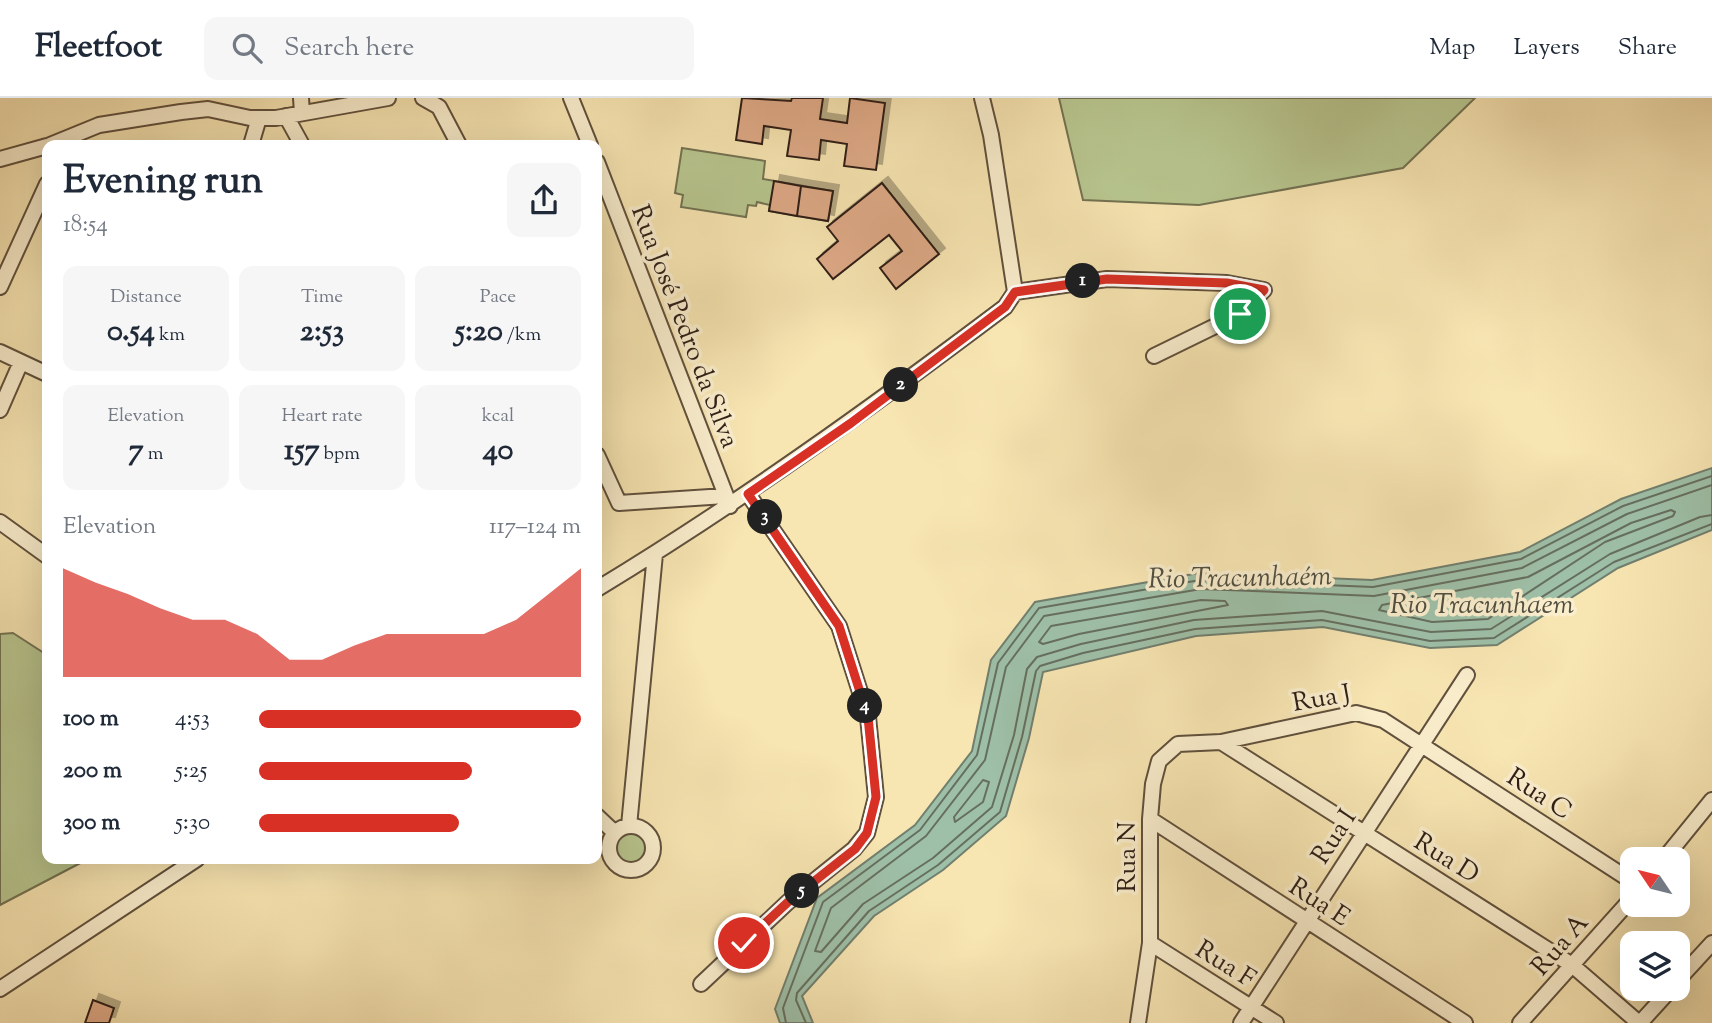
<!DOCTYPE html>
<html lang="en">
<head>
<meta charset="utf-8">
<style>
  :root { --surface:#fff; --page:#f6f6f7; --text:#1f2937; --muted:#747a83; --line:#e0e1e3; --accent:#d93025 }
  body { margin:0; font-family:"Sorts Mill Goudy",serif; background:var(--page); color:var(--text); height:100vh; display:flex; flex-direction:column; font-size:26px; white-space:nowrap }
  * { box-sizing:border-box; margin:0 }
  p { font-size:23px; color:var(--muted) }
  .icon { flex:none; width:38px; height:38px; fill:none; stroke:currentColor; stroke-width:2; stroke-linecap:round; stroke-linejoin:round }
  .map { position:relative; flex:1; overflow:hidden }
  .drawer { position:absolute; left:42px; top:42px; width:560px; height:724px; display:flex; flex-direction:column; background:var(--surface); border-radius:14px; box-shadow:0 7px 28px #0002 }
  .drawer>* { flex:none }
  .needle { width:46px; rotate:305deg }
  .tools { position:absolute; left:1620px; top:749px; display:grid; gap:14px }
  .tools a { display:grid; place-items:center; width:70px; height:70px; border-radius:14px; background:var(--surface); box-shadow:0 7px 28px #0002; font-size:35px }
  .pin { position:absolute; display:grid; place-items:center; width:60px; height:60px; color:#fff; margin:-30px; border:4px solid #fff; border-radius:50%; box-shadow:0 2px 7px #0007 }
  .km { position:absolute; width:35px; height:35px; margin:-18px; border-radius:50%; background:#222; color:#fff; font-size:19px; line-height:35px; text-align:center }
  .round { display:grid; place-items:center; flex:none; width:74px; height:74px; border-radius:14px; background:var(--page) }
  .summary { display:flex; align-items:center; justify-content:space-between; height:119px; padding:0 21px }
  h1 { font-size:38px; font-weight:700; line-height:52px }
  .metrics { display:grid; grid-template-columns:repeat(3,1fr); gap:10px; height:119px; padding:7px 21px }
  .metrics div { display:grid; align-content:center; border-radius:14px; background:var(--page); text-align:center }
  .metrics b { font-size:30px; font-weight:700 }
  .metrics small { font-size:19px; font-weight:400 }
  .metrics p { font-size:19px }
  .chart { height:196px; padding:14px 21px }
  .chart p { display:flex; justify-content:space-between }
  .chart svg { width:100%; height:126px; margin-top:7px; fill:var(--accent); opacity:.7 }
  ul { padding:0 21px; list-style:none; font-size:23px }
  li { display:grid; grid-template-columns:112px 84px 1fr; align-items:center; height:52px }
  li i { height:18px; border-radius:9px; background:var(--accent) }
  header { display:flex; align-items:center; gap:42px; box-sizing:border-box; height:98px; padding:0 35px; background:var(--surface); border-bottom:2px solid var(--line) }
  header strong { font-size:33px }
  nav { display:flex; gap:38px; margin-inline-start:auto; font-size:24px }
  .search { width:490px; height:63px; background:var(--page); display:flex; align-items:center; gap:18px; box-sizing:border-box; padding:0 24px; border-radius:14px; color:var(--muted); font-size:26px }
  .map>svg:first-child { display:block }
  .green { fill:#b8c68f; stroke:#737252; stroke-width:2 }
  .water { fill:#9ec0a8; stroke:#717f6e; stroke-width:2 }
  .lines { fill:none; stroke-linecap:round; stroke-linejoin:round }
  .shore { stroke:#666f5f; stroke-width:2 }
  .building { fill:#dea987; stroke:#2e1e16; stroke-width:2; filter:url(#shadow) }
  .minor-casing { stroke:#60503d; stroke-width:18 }
  .minor { stroke:#faeecd; stroke-width:14 }
  .route-casing { stroke:#fff; stroke-width:14 }
  .route { stroke:#d93025; stroke-width:9 }
  .labels { text-anchor:middle; stroke-width:7; stroke-linejoin:round; paint-order:stroke }
  .street-label { font-size:26px; fill:#2e1e16; stroke:#faeecd }
  .water-label { font-size:28px; font-style:italic; fill:#504f42; stroke:#faeecd }
</style>
</head>
<body>
<header>
<strong>Fleetfoot</strong>
<div class="search"><svg class="icon" aria-label="search" viewBox="0 0 24 24"><circle cx="10" cy="10" r="6"/><path d="M15 15l6 6"/></svg>Search here</div>
<nav><a>Map</a><a>Layers</a><a>Share</a></nav>
</header>
<div class="map">
<svg width="1712" height="925" viewBox="0 0 1712 925">
  <defs>
    <filter id="shadow"><feDropShadow dx="6" dy="-6" stdDeviation="0" flood-color="#0004"/></filter>
  </defs>
  <rect width="100%" height="100%" fill="#f7e5b2"/>
  <filter id="stains"><feTurbulence type="fractalNoise" baseFrequency=".00286" numOctaves="4"/><feColorMatrix values="0 0 0 0 .2 0 0 0 0 .09 0 0 0 0 .02 0 0 0 .5 -.17"/></filter>
  <radialGradient id="worn" r=".72"><stop offset=".6" stop-color="#630" stop-opacity="0"/><stop offset="1" stop-color="#630" stop-opacity=".3"/></radialGradient>
  <path class="green" d="M1059,0H1475L1403,70L1199,107L1083,102Z
    M682,50L765,63L763,81L833,93L828,123L769,113L770,107L757,104L756,108L748,107L746,119L681,109L683,97L675,95Z
    M13,535L47,557V761H88L0,807V536Z
    M609 750a22 22 0 1 1 44 0a22 22 0 1 1-44 0Z"/>
  <path class="water" d="M1712,370V432L1618,470L1497,547L1430,550L1323,529L1196,538L1043,574L1029,640L1006,718L943,772L874,818L802,898L813,925H780L775,911L817,800L915,727L972,653L991,562L1035,504L1199,475L1372,482L1520,454L1621,401Z"/>
  <g class="lines">
    <path class="shore" d="M1712,387L1627,416L1522,470L1374,498L1201,491L1044,518L1006,569L985,662L926,738L831,810L815,853L821,854L863,806L933,760L992,709L1014,637L1027,571L1037,559L1081,546L1194,522L1322,513L1431,534L1491,531L1610,456L1700,419L1712,417
      M1671,412L1675,414L1673,418L1605,444L1488,521L1432,524L1379,512L1382,507L1528,479L1631,425Z
      M1201,502L1225,503L1228,507L1079,536L1043,546L1039,544L1051,528Z
      M983,682L989,684L983,704L955,724L954,719Z
      M786,925L783,910L823,804L920,732L977,657L998,565L1039,510L1200,482L1373,489L1521,461L1623,408L1712,378
      M806,925L796,902L797,895L869,813L938,767L1000,714L1022,639L1036,573L1040,568L1083,555L1195,531L1322,522L1430,543L1494,540L1614,464L1712,426"/>
  </g>
  <path class="building" d="M742,0L791,3L792,0H823L820,21L847,25L850,0L885,5L876,72L844,68L847,46L821,42L819,62L787,58L791,32L764,28L762,46L736,42Z
    M774,83L801,88L797,118L769,113Z
    M882,85L939,156L896,191L880,170L902,153L889,137L833,181L817,161L838,143L827,129Z
    M801,88L833,93L828,123L797,118Z
    M93,902L114,910L109,925H85Z"/>
  <g class="lines">
    <defs>
      <path id="minor" d="M301,0L302,15
        M423,0L439,9L459,47
        M571,0L590,47
        M982,0L991,37L1015,194
        M286,18L302,47
        M50,47L99,27L181,14L208,11L250,20H276L388,0
        M251,47L259,20
        M0,61L47,48
        M597,64L730,408
        M0,189L47,86
        M1015,194L1107,181L1227,185L1264,192L1240,216L1154,258
        M0,254L47,276
        M0,312L21,264
        M597,357L619,405L725,398
        M0,424L47,458
        M597,491C739,405 872,309 1005,209L1015,194
        M1221,644L1572,867L1639,925
        M597,718L615,735
        M1150,721L1465,925
        M609 750a22 22 0 1 1 44 0a22 22 0 1 1-44 0Z
        M629,728L655,456
        M1664,761L1712,702
        M1150,845L1276,925
        M1678,882L1712,845
        M701,886L788,804L854,751L867,735L876,699L868,619L839,528L748,396
        M0,891L197,761
        M1138,925L1150,845V721L1153,686L1159,663L1178,646L1221,644L1356,615L1383,622L1633,784
        M1241,925L1467,577
        M1520,925L1633,799
        M1640,925L1671,891"/>
    </defs>
    <use href="#minor" class="minor-casing"/>
    <use href="#minor" class="minor"/>
  </g>
  <g class="lines">
    <defs>
      <path id="route" d="M744,845L788,804L855,751L867,735L876,699L868,619L839,528L748,396L851,325L1005,209L1015,194L1107,181L1227,185L1264,192L1240,216"/>
    </defs>
    <use href="#route" class="route-casing"/>
    <use href="#route" class="route"/>
  </g>
  <g class="labels">
    <g class="street-label">
      <text transform="translate(686 228) rotate(69)" y="9">Rua José Pedro da Silva</text>
      <text transform="translate(1321 599) rotate(-10)" y="9">Rua J</text>
      <text transform="translate(1540 695) rotate(33)" y="9">Rua C</text>
      <text transform="translate(1333 738) rotate(-57)" y="9">Rua I</text>
      <text transform="translate(1126 759) rotate(-90)" y="9">Rua N</text>
      <text transform="translate(1447 759) rotate(32)" y="9">Rua D</text>
      <text transform="translate(1320 803) rotate(33)" y="9">Rua E</text>
      <text transform="translate(1559 846) rotate(-49)" y="9">Rua A</text>
      <text transform="translate(1226 865) rotate(32)" y="9">Rua F</text>
    </g>
    <g class="water-label">
      <text transform="translate(1240 478) rotate(-1)" y="10">Rio Tracunhaém</text>
      <text x="1482" y="515">Rio Tracunhaem</text>
    </g>
  </g>
  <rect width="100%" height="100%" filter="url(#stains)"/>
  <rect width="100%" height="100%" fill="url(#worn)"/>
</svg>
<div class="tools">
<a><svg class="needle" viewBox="-14 -14 28 28"><path d="M0-13l5 13h-10z" fill="#e53935"/><path d="M0 13l5-13h-10z" fill="#747a83"/></svg></a>
<a><svg class="icon" aria-label="layers" viewBox="0 0 24 24"><path d="M12 4l9 5-9 5-9-5zM3 14l9 5 9-5"/></svg></a>
</div>
<div class="pin" style="left:1240px;top:216px;background:#1e9e55"><svg class="icon" aria-label="arrive" viewBox="0 0 24 24"><path d="M6 21V4h12l-3 4 3 4H6"/></svg></div>
<div class="pin" style="left:744px;top:845px;background:#d93025"><svg class="icon" aria-label="check" viewBox="0 0 24 24"><path d="M5 12l5 5 9-10"/></svg></div>
<b class="km" style="left:1083px;top:183px">1</b>
<b class="km" style="left:901px;top:287px">2</b>
<b class="km" style="left:765px;top:419px">3</b>
<b class="km" style="left:865px;top:608px">4</b>
<b class="km" style="left:802px;top:793px">5</b>
<section class="drawer">
<div class="summary"><div><h1>Evening run</h1><p>18:54</p></div><a class="round"><svg class="icon" aria-label="share" viewBox="0 0 24 24"><path d="M12 15V3M7 8l5-5 5 5M5 13v7h14v-7"/></svg></a></div>
<div class="metrics">
<div><p>Distance</p><b>0.54<small> km</small></b></div>
<div><p>Time</p><b>2:53</b></div>
<div><p>Pace</p><b>5:20<small> /km</small></b></div>
</div>
<div class="metrics">
<div><p>Elevation</p><b>7<small> m</small></b></div>
<div><p>Heart rate</p><b>157<small> bpm</small></b></div>
<div><p>kcal</p><b>40</b></div>
</div>
<div class="chart"><p><span>Elevation</span>117–124 m</p>
<svg viewBox="0 0 160 44" preserveAspectRatio="none"><path d="M0 44V6L10 11L20 15L30 20L40 24L50 24L60 29L70 38L80 38L90 33L100 29L110 29L120 29L130 29L140 24L150 15L160 6V44z"/></svg>
</div>
<ul>
<li><b>100 m</b>4:53<i style="width:100%"></i></li>
<li><b>200 m</b>5:25<i style="width:66%"></i></li>
<li><b>300 m</b>5:30<i style="width:62%"></i></li>
</ul>
</section>
</div>
</body>
</html>
